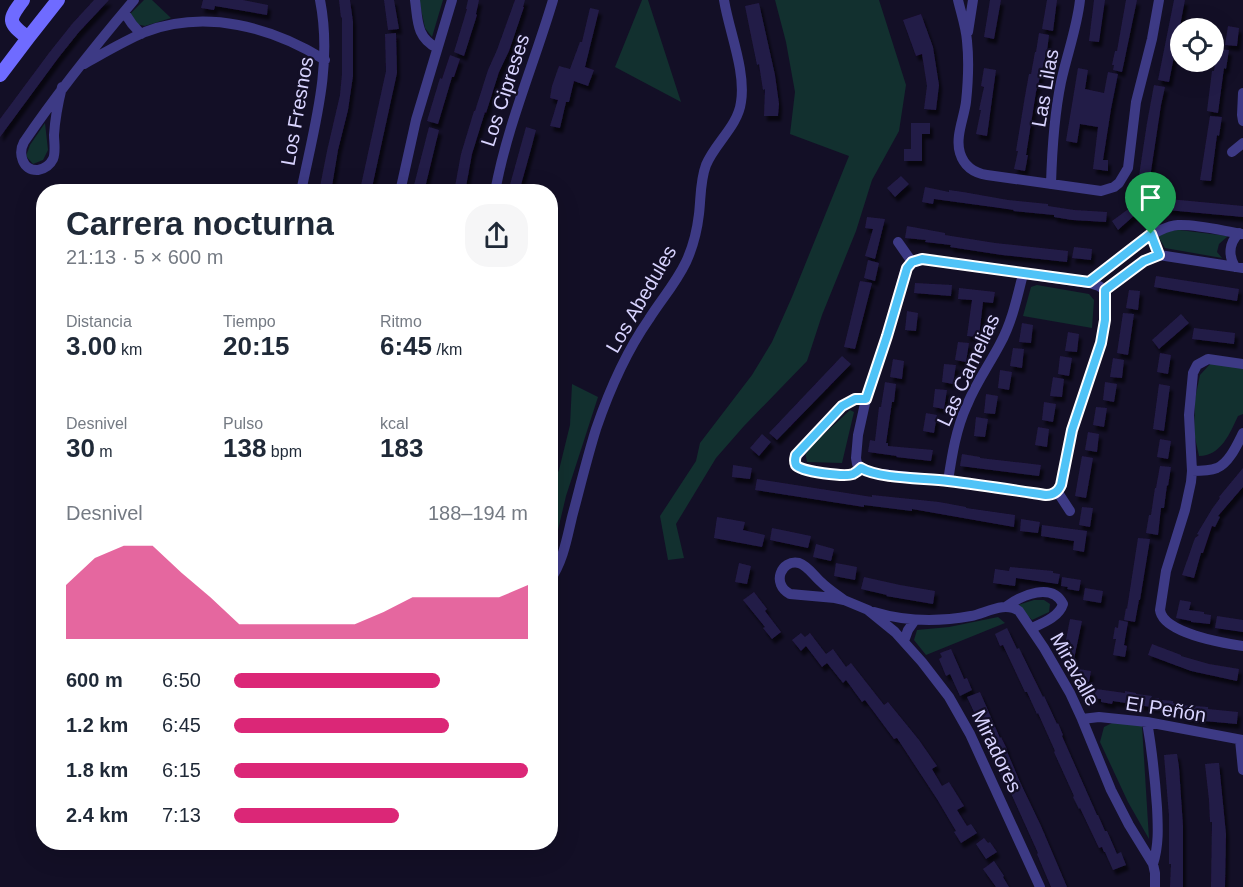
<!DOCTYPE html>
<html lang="es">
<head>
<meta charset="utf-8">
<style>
  :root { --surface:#fff; --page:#f6f6f7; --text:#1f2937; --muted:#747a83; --accent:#db2777 }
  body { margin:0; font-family:Helvetica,sans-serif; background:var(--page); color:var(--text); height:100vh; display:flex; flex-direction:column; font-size:22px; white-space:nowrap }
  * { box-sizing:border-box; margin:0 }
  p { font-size:20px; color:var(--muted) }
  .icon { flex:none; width:33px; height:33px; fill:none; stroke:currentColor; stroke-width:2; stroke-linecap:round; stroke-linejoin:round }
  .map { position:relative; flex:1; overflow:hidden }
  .panel { position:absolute; left:36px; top:184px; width:522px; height:666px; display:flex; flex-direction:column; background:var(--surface); border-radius:24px; box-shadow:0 6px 24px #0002 }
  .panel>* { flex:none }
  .tools { position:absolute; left:1170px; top:18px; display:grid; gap:12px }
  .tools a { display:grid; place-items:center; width:54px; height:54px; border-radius:50%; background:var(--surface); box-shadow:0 6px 24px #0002; font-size:30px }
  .pin { position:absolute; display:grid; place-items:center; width:51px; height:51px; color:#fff; margin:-62px -26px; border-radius:50% 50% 50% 0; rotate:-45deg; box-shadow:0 0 6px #0007 }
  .pin .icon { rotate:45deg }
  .round { display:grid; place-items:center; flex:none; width:63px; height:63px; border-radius:24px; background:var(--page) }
  .head { display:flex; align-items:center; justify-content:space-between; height:102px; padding:0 30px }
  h1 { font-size:33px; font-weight:700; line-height:45px }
  .stats { display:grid; grid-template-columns:repeat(3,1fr); gap:9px; height:102px; padding:6px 30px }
  .stats div { display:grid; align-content:center }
  .stats b { font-size:26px; font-weight:700 }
  .stats small { font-size:16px; font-weight:400 }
  .stats p { font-size:16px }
  .chart { height:168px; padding:12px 30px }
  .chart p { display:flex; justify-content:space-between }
  .chart svg { width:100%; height:108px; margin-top:6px; fill:var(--accent); opacity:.7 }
  ul { padding:0 30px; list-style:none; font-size:20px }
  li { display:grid; grid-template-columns:96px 72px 1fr; align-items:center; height:45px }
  li i { height:15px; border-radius:8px; background:var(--accent) }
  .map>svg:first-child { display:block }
  .green { fill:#12302f }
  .building { fill:#241b47; filter:url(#shadow) }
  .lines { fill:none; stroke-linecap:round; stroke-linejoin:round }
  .street { stroke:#3d3a85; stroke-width:10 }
  .secondary { stroke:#6f6bff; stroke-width:14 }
  .route-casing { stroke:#fff; stroke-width:12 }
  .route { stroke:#4fc3f7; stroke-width:8 }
  .labels { text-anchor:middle; stroke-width:4.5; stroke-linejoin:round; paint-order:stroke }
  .street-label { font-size:20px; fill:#d9d4ff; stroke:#130f26 }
</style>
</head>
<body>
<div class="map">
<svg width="1243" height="887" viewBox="0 0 1243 887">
  <defs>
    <filter id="shadow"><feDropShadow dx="3" dy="5" stdDeviation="1.5" flood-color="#0009"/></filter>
  </defs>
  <rect width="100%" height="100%" fill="#130f26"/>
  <path class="green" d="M144,0H152L171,18L145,26L136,24L129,15Z
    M419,0H443L432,37L425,28Z
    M642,0H648L681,102L615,67Z
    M775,0H879L906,85L899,131L872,180L856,231L822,315L807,361L744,426L716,458L676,524L684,558L668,560L660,516L696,461L700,443L752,375L772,342L792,297L849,156L790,134L795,92L786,42Z
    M45,123L48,150L43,160L33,164L26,156L30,145Z
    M1179,230L1228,236L1219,244L1217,252L1222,258L1165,248L1158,236L1167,231Z
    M1037,285L1089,294L1094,300L1092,328L1023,316L1031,287Z
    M1211,363L1243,368V414L1238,416C1230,433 1221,456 1199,456L1194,433L1195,399L1200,375Z
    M572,384L598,397L566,496L553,551L551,554V487L559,470L570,425Z
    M850,410L854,412L842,463L807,462L805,452Z
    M1034,600H1044L1050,604L1049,612L1032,620L1018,605Z
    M998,617L1005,623L926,655L914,640L917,630L949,627Z
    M1116,721L1142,726L1149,839L1128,802L1100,742L1104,727Z"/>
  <path class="building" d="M94,0H109L79,32L59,57L0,137V119L49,53L72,24Z
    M203,0H243L268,5L267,15L215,6L214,10L201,8Z
    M339,0H350L353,22V76L348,110L338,150L331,192H319L327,151L340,95L342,74V17L341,18Z
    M384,0H394L399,29L388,30Z
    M468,0H479L476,14L477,15L464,56L454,52L467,9H466Z
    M515,0H525L523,7H524L509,51L499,72L486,113L485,112L472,154L465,192H454L461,154L474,111H475L488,70L497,50Z
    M990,0H1001L994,39L984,37Z
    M1047,0H1057L1053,31L1042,29Z
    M1094,0H1105L1099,42L1089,41Z
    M1126,0H1137L1122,72L1113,70L1114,65H1112L1115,51H1117Z
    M1174,0H1185L1169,82L1158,80Z
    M759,3L775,75L779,104L778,116H764L765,89L763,90L759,64L757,65L745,6Z
    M590,8L599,10L585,67L594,70L588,86L574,81L569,102H566L560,128L550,126L558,100L550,98L552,86L559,66L570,69L580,42H582Z
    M921,14L933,47L939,85L936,110L924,109L927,86L922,54L916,56L903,20Z
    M1228,26L1239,28L1237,46L1225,45Z
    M396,33L397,73L371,192L360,190L386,71L385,34Z
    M1039,33L1049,35L1047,51L1036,92L1026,155H1028L1025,171L1014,169L1018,151H1016L1025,96L1029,74H1031L1035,52H1036Z
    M1217,49L1229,50L1226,69L1224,68L1218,113L1207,111L1212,71H1214Z
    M450,55L460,59L454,77H452L438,124L427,121L440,78L442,79Z
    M984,68L996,70L987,136L976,134L981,110H979L984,87L981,86Z
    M1078,68L1088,70L1085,89L1104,93L1108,72L1118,74L1111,109L1103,160H1108V171L1093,169L1098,127L1080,124L1077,143L1066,141Z
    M1154,85L1165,87L1161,105L1148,191L1137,189L1147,123Z
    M1210,116L1222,117L1219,136L1217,135L1211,181L1200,180Z
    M911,123H930V134H922V161H904V149H911Z
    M429,127L439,130L424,192L413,189Z
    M526,127L536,130L531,149L519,192H508Z
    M901,176L909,184L895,197L887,188Z
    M925,187L949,192V190L963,192L1008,200L1048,204V206L1074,210L1107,212L1106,222L1072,220L1054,217V215L1013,211L1014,210L993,207L934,199L933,204L922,202Z
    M1149,194L1153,199L1151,201L1154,204L1139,215L1137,213L1118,230L1112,221Z
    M1169,199L1243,206V217L1167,210Z
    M867,217L885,219L875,259L865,256L873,229L865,228Z
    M907,226L945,233V235L995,243L1068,251L1067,262L1002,255L950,247L951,245L925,242L926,240L905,238Z
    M1074,247L1092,249L1091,260L1072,258Z
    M868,260L879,263L875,281L864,278Z
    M1156,276L1239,289L1237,301L1154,287Z
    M860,281L872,283L855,349L844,347Z
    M915,283L952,285L951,296L914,293Z
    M959,288L995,292L993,303L983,302L979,337L967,336L972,300L958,299Z
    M1129,290L1140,291L1138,310L1126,308Z
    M907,311L918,313L916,331L905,330Z
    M1123,313L1134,314L1128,355L1117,353Z
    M1181,314L1189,323L1159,349L1152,340Z
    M1022,323L1033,325L1031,343L1019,342Z
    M1194,328L1235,333L1234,344L1192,339Z
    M1068,332L1079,334L1077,352L1065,351Z
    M958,342L969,343L966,362L955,360Z
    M1013,348L1024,349L1022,368L1010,366Z
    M1160,353L1171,355L1168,374L1157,372Z
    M842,356L851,364L777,440L769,433Z
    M1060,356L1072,358L1069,376L1058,374Z
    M1113,358L1124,360L1122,378L1110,377Z
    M893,359L904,361L902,379L890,377Z
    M944,364L956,365L953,384L942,382Z
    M1000,370L1012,372L1009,390L998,388Z
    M1053,377L1064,379L1062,397L1050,396Z
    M885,382L896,384L894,402H892L886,443H888V446L933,450L931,461L896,457L897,456L868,452L870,440L875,441L879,407H881Z
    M1105,382L1117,384L1114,402L1103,400Z
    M1159,384L1170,386L1164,431L1153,429Z
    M935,389L947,390L944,409L933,407Z
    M986,394L998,396L995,414L984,413Z
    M1044,402L1056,404L1053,422L1042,420Z
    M1096,407L1107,408L1104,427L1093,425Z
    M926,413L937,415L934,433L923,431Z
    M976,417L988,419L985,437L974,436Z
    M1038,427L1049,429L1047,447L1035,445Z
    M1088,432L1099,434L1097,452L1085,450Z
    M762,434L771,442L759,456L750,448Z
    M1160,439L1171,441L1168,459L1157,457Z
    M962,454L980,457V458L1041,465L1039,476L960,466Z
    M1082,456L1093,458L1086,498L1075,496Z
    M733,465L752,468L750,479L732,477Z
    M1160,466L1171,467L1168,486L1167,485L1164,508H1161L1158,535L1146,533L1149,515H1151L1155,488H1156Z
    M1243,468V487L1218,516L1220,517L1215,527L1212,526L1203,553H1201L1194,578L1182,575L1195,538L1199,535L1197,534L1212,509L1220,498L1219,497Z
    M757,479L872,497V495L939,502L966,507V508L1015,515L1014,527L912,509V511L864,505V507L755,490Z
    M1082,507L1093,508L1090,527L1079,525Z
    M717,517L745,522L743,530L765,535L762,547L714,538Z
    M1021,519L1040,522L1038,533L1020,531Z
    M1042,525L1087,531L1084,552L1073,550L1074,541L1041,536Z
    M772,528L811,536L808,548L770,540Z
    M1138,538L1150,539L1140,600H1139L1135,622L1124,620L1126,608L1127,609Z
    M816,544L834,549L831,561L813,557Z
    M739,563L751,566L747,584L735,582Z
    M836,563L857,567L855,580L834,576Z
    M1010,567L1053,571V573L1060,574L1058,584L1016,578L1015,586L993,583L995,569L1009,571Z
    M864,577L900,585L935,591L933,604L886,596L887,595L861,589Z
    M1062,577L1081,580L1079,591L1067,589L1068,587L1061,586Z
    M1085,588L1103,591L1101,603L1083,600Z
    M754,592L767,609L765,611L781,632L772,639L763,628L765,627L743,600Z
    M1180,600L1191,602L1189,610L1204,612V614L1211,615L1210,624L1191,622V621L1176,618Z
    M1217,616L1243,620V632L1215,628Z
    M1070,619L1082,621L1074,659L1063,656Z
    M1119,620L1128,622L1124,645L1127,646L1125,657L1113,655L1116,639H1113L1115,627L1118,628Z
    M1007,628L1017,649L1019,648L1043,697L1044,696L1057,724L1058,723L1063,735L1062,736L1097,815H1098L1105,831H1107L1117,854L1121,852L1126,865L1113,870L1105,852H1104L1102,847L1099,848L1080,808L1079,809L1073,797L1074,796L1054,752L1055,751L1038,713L1037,714L1027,692H1025L1003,645L1000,646L995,634Z
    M801,633L805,637L810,633L826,654L833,649L846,667L851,663L884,705L888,702L919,740L937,766L932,769L942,786L949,782L964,806L957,810L967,826L971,824L977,833L961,843L954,832L956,831L937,799L897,738L894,739L865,700L862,702L846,680L843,683L827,663L822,667L806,646L801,651L792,640Z
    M1152,644L1181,655V656L1209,664L1239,669L1237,681L1191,671L1148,655Z
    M951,649L962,674L964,679L967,678L972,690L960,696L950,674L946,676L939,659L942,657L940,653Z
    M1072,668L1091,671L1089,682L1077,680L1078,678L1071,677Z
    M1096,689L1125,693V691L1136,693V694L1152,696L1151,698H1159L1157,708L1113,701L1112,704L1101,702V699L1094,698Z
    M980,692L1000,738L1001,737L1007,749H1006L1020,782L1041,826L1067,887H1051L1037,854L1038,853L1005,780H1003L996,763H998L967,697Z
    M1162,700L1173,701V703L1180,705L1208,707V709L1238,712L1237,722V724L1204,721V719L1183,717V714L1161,712Z
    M1175,754H1177L1179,767L1183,826V887H1170L1171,864H1169V816L1164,755Z
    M1216,763H1219L1226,834L1225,887H1211L1212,822H1210L1209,800L1205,764Z
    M984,838L988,843L990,842L997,852L986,859L976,844Z
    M994,861L1004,876L1003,877L1009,887H996L983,869Z"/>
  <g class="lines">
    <path class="street" d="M415,0C418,21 416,37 437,48
      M958,0C961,13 966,27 967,41C969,60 968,83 966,102C964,118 955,137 960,153C964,166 974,173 987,175L1101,191L1114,187L1119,183L1128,168L1136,102L1152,39L1159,0
      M124,12L132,24L141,34
      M968,32L973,0
      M84,64C104,53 124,41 145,32C206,9 272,27 325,60
      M62,87C58,103 55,119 54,135C54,142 56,152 53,159C50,165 44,169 38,170C22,171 18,153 24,142C58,92 95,46 134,0
      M1243,93L1242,115L1243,121
      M1232,152L1243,143
      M1051,184C1052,150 1054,116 1061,82C1067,54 1077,28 1080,0
      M268,189L274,192
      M301,192C314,127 333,66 320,0
      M400,192L416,120L452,0
      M495,192C507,126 534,64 553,0
      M898,242L912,262
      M912,262L905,272L887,336L866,399L858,435L856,458L857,464L866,471L872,473L948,481L1046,495H1050L1057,491
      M912,262L922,259L1089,283L1099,286L1105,290
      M1235,267C1228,255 1229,243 1239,233
      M1089,283C1111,265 1151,227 1178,225C1198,224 1223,231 1243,234
      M1105,290L1144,261L1159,255L1243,268
      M1243,364L1208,359L1197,365L1193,373L1189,415L1192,471L1191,482L1185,510L1166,571L1160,610C1163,633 1223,643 1243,646
      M861,468C858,471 857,472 853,474C843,477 806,471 797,466L795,461V458L842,406L855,399H866
      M1192,471C1200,471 1209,471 1217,468C1229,463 1237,445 1243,433
      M948,481C952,455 956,429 967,405C976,383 989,365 1000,344C1012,322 1017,298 1023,274
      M1057,491L1061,485L1072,430L1101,343L1105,320V290
      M1057,491L1070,511
      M550,580C563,562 567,538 572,517C580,487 587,458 596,429C609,391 626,352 649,319C661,300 676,283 686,262C693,247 697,231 699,214C701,197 700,181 706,165C715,143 738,126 741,102C746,71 729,31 724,0
      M844,600C836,594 828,589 821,582C814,576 808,566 799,563C781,559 771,584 790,594L835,598L844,600L868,610L895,632L922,662L949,697L970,734L1040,887
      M1007,606C1022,595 1052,582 1063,604C1059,617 1043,623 1032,628
      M874,612C907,622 938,622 971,616C986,613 1005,601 1019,611L1044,648L1070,693L1082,719L1111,790L1129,825L1153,864L1155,873V887
      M904,641L908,630L915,620
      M1082,719L1099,717L1147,722L1243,740
      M1147,722C1152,750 1155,779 1157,807C1158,827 1159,845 1153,864
      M1240,740L1243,770"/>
    <path class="secondary" d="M23,0C8,20 7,22 28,38
      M0,75L28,38L58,0"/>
  </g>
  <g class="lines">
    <defs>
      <path id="route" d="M1151,234L1159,255L1144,261L1105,290V320L1101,343L1072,430L1061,485C1058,492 1053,495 1046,495C1013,490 981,485 948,481C926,478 879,479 861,468C858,471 857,472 853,474C845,477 801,472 796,465C794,461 795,459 796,455L842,406L855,399H866L887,336L907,268L912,262L922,259L1089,282Z"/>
    </defs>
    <use href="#route" class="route-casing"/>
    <use href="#route" class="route"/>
  </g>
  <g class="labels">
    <g class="street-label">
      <text transform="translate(1045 88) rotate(-80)" y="7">Las Lilas</text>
      <text transform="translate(505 90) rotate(-72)" y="7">Los Cipreses</text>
      <text transform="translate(297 111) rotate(-80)" y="7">Los Fresnos</text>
      <text transform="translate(641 299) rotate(-60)" y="7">Los Abedules</text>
      <text transform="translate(968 370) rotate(-65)" y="7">Las Camelias</text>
      <text transform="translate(1075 669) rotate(61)" y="7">Miravalle</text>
      <text transform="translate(1166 709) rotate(9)" y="7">El Peñón</text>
      <text transform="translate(997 751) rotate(64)" y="7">Miradores</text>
    </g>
  </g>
</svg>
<div class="tools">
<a><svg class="icon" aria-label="locate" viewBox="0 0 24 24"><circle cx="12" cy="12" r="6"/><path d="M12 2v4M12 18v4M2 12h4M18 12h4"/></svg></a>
</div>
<div class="pin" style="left:1151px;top:234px;background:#1e9e55"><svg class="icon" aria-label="arrive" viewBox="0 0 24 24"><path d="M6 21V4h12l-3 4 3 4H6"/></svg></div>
<section class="panel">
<div class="head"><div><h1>Carrera nocturna</h1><p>21:13 · 5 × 600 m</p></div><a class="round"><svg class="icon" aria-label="share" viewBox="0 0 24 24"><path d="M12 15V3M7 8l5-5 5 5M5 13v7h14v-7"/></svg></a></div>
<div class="stats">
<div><p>Distancia</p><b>3.00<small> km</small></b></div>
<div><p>Tiempo</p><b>20:15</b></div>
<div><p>Ritmo</p><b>6:45<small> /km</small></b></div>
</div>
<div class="stats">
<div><p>Desnivel</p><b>30<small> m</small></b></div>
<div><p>Pulso</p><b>138<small> bpm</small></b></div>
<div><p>kcal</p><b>183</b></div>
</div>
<div class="chart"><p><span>Desnivel</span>188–194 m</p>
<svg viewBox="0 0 160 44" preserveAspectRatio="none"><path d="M0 44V22L10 11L20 6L30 6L40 17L50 27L60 38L70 38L80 38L90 38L100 38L110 33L120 27L130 27L140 27L150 27L160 22V44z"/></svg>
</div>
<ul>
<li><b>600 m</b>6:50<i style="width:70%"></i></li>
<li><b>1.2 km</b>6:45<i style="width:73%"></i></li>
<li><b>1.8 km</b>6:15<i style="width:100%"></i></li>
<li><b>2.4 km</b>7:13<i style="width:56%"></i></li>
</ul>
</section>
</div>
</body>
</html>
